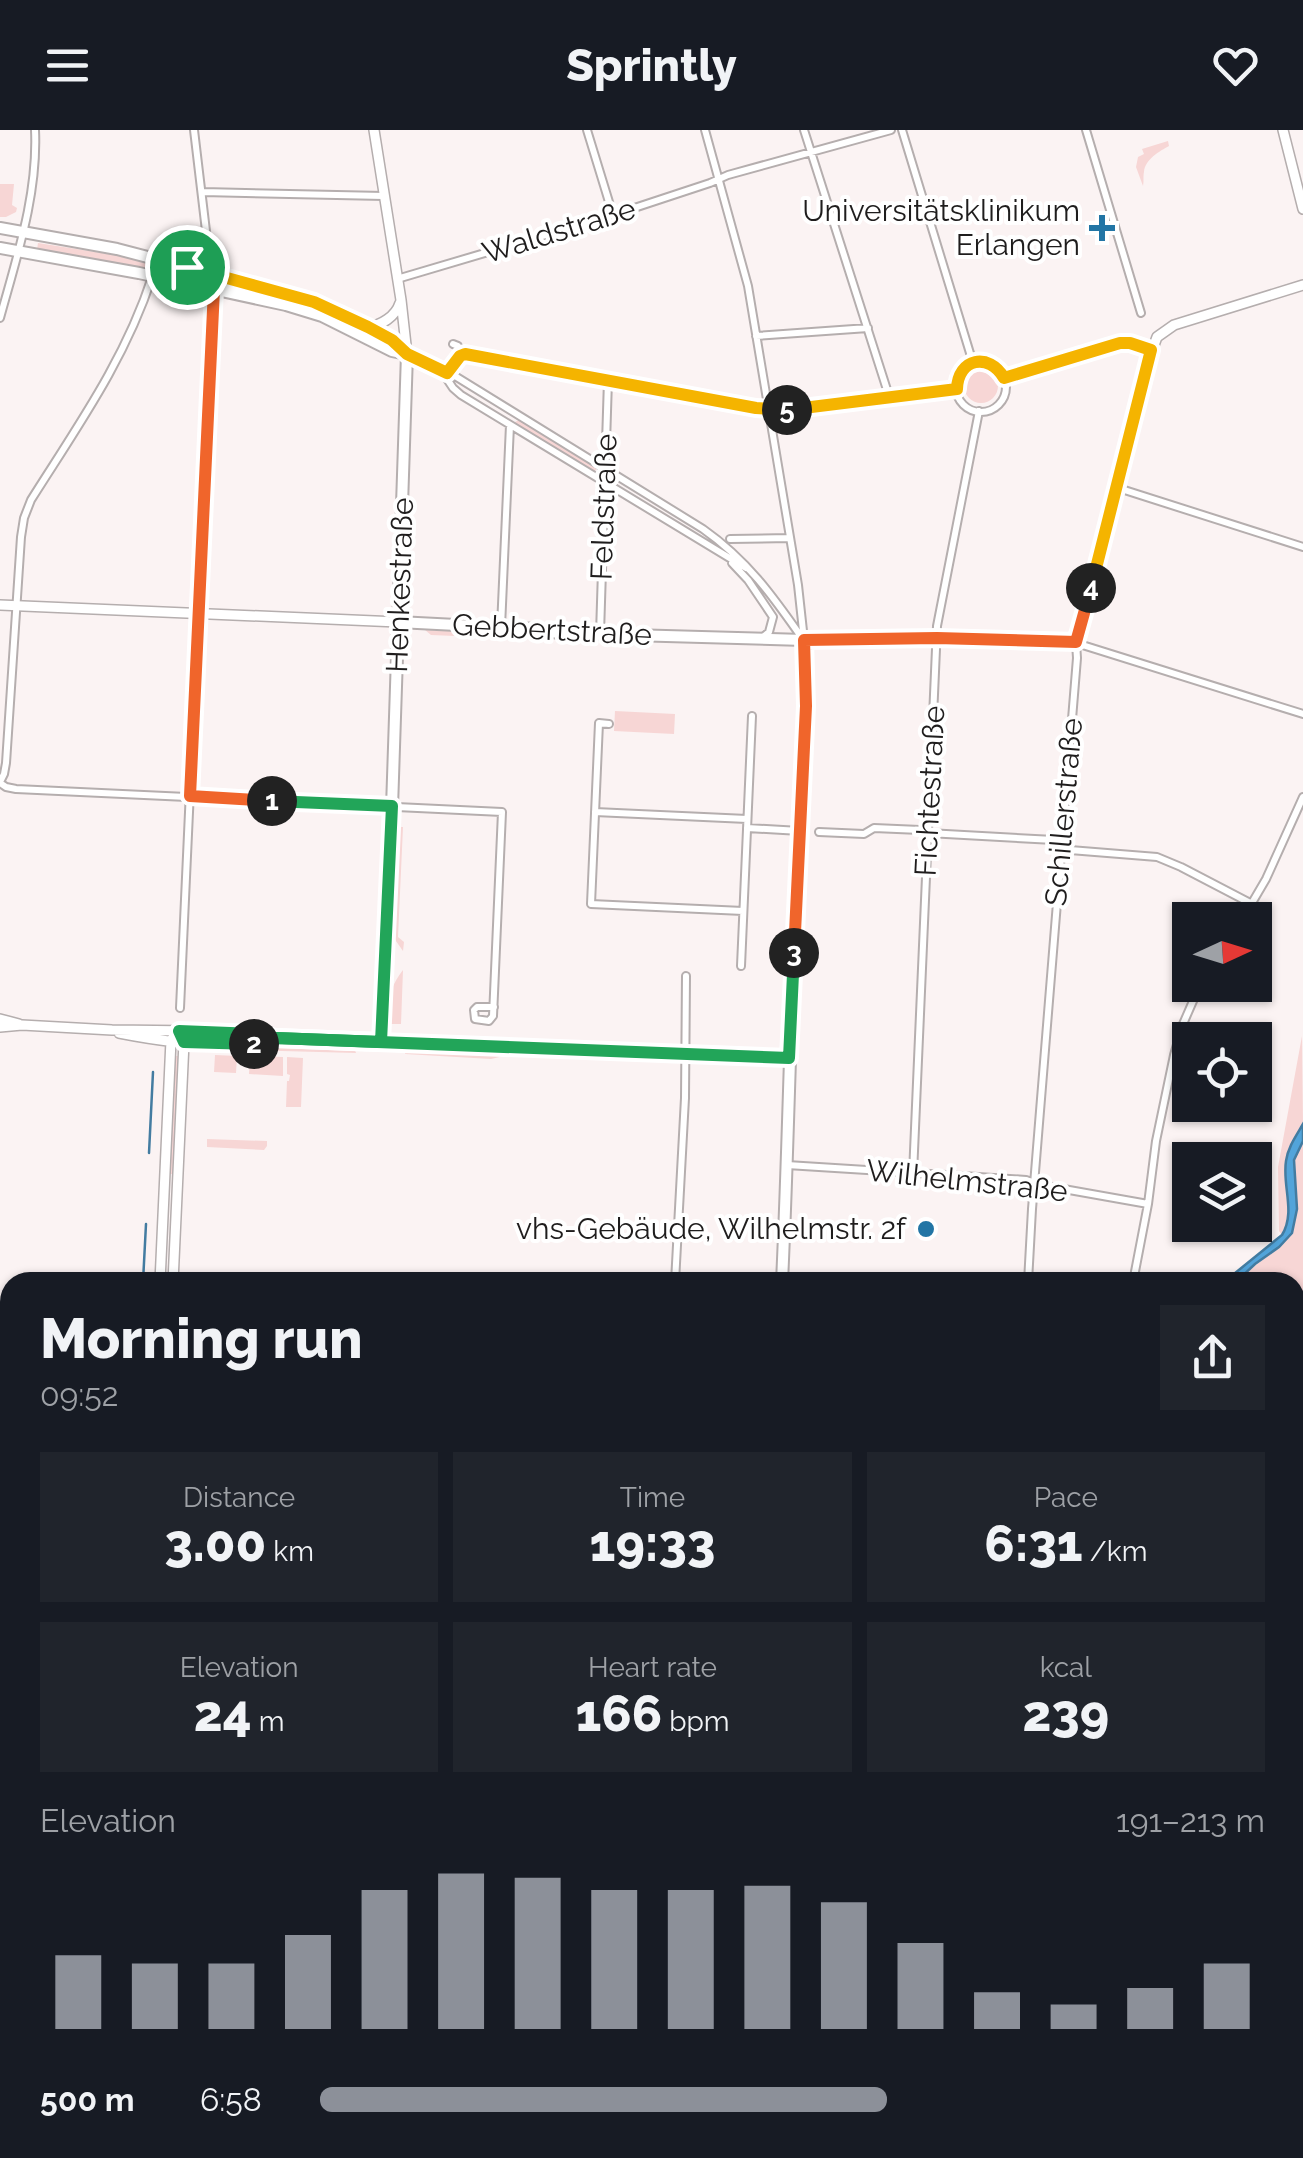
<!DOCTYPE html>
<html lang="en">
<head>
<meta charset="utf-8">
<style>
  :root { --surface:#171b24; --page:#20242c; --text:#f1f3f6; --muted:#9ea1a6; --accent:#8c9099 }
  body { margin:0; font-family:Raleway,sans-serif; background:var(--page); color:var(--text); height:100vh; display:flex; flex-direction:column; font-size:38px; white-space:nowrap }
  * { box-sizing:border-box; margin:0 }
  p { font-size:32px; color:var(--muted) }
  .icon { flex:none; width:55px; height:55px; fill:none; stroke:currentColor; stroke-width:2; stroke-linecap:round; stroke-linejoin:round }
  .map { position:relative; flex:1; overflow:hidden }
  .panel { position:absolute; left:0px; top:1142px; width:1305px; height:888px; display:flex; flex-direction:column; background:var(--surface); border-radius:30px 30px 0 0; box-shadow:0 2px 8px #0004 }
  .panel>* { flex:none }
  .needle { width:65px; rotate:86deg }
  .buttons { position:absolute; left:1172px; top:772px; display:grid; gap:20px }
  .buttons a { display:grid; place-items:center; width:100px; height:100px; border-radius:0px; background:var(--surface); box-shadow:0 2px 8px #0004; font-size:50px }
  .pin { position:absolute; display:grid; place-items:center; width:85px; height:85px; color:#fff; margin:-42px; border:5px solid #fff; border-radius:50%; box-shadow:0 2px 10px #0007 }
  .km { position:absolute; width:50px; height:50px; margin:-25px; border-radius:50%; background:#222; color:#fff; font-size:28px; line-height:50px; text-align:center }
  .round { display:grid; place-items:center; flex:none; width:105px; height:105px; border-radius:0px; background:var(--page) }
  .overview { display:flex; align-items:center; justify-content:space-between; height:170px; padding:0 40px }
  h1 { font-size:55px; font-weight:800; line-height:75px }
  .figures { display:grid; grid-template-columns:repeat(3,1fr); gap:15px; height:170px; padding:10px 40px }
  .figures div { display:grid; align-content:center; border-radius:0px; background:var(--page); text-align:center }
  .figures b { font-size:50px; font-weight:800 }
  .figures small { font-size:28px; font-weight:400 }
  .figures p { font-size:28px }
  .chart { height:280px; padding:20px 40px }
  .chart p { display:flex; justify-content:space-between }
  .chart svg { width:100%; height:180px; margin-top:10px; stroke:var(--accent); stroke-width:6 }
  ul { padding:0 40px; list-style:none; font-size:32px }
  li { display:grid; grid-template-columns:160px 120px 1fr; align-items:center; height:75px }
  li i { height:25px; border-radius:12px; background:var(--accent) }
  header { display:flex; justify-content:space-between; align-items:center; height:130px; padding:0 40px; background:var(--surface); font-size:45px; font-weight:800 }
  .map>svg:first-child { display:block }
  .green { fill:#f7d6d5 }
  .water { fill:#52a4da; stroke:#437ca1; stroke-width:2.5 }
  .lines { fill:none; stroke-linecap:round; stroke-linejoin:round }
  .stream { stroke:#437ca1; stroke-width:2.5 }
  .minor-casing { stroke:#b5aeae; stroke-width:10 }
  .tertiary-casing { stroke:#b5aeae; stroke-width:12 }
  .secondary-casing { stroke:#b5aeae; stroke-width:14 }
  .minor { stroke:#fff; stroke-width:6 }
  .tertiary { stroke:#fff; stroke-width:9 }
  .secondary { stroke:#fff; stroke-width:10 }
  .split-1-casing { stroke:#fff; stroke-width:20 }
  .split-2-casing { stroke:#fff; stroke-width:20 }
  .split-3-casing { stroke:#fff; stroke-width:20 }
  .split-4-casing { stroke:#fff; stroke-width:20 }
  .split-5-casing { stroke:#fff; stroke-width:20 }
  .split-6-casing { stroke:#fff; stroke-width:20 }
  .split-1 { stroke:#f0652b; stroke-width:12 }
  .split-2 { stroke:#22a559; stroke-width:12 }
  .split-3 { stroke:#22a559; stroke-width:12 }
  .split-4 { stroke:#f0652b; stroke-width:12 }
  .split-5 { stroke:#f5b400; stroke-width:12 }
  .split-6 { stroke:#f5b400; stroke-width:12 }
  .poi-dot { fill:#2275a5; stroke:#fff; stroke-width:4 }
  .labels { text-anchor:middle; stroke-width:8; stroke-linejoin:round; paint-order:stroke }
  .poi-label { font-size:30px; fill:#1f1d1d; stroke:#fff; text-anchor:end }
  .street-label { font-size:30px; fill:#1f1d1d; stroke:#fff }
</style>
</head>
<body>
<header><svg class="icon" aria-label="menu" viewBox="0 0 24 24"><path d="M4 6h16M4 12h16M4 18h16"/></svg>Sprintly<svg class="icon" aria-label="heart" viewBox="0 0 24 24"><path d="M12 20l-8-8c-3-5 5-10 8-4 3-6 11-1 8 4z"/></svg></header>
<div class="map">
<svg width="1303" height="2028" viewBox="0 0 1303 2028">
  <rect width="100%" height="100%" fill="#fbf3f3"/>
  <path class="green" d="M1168,11L1169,16C1160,21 1145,29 1144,42C1143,46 1144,51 1143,56L1136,37L1138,27L1144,24L1142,19Z
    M0,54H14L12,75L17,78L16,82L6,87H0Z
    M38,113L121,126L188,141V143L186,148L37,120Z
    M964 256a17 17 0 1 1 34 0a17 17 0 1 1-34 0Z
    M519,290L597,336L596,340L594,341L513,293Z
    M425,500L531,504L550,510L431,505Z
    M615,581L675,584L674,604L614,601Z
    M399,697H403L398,807L404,812L403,821L391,804Z
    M403,840L401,894H391C386,872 390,857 403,840Z
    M1302,906L1303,994L1291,1015L1288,1091L1282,1105L1279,1101L1278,1037Z
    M269,916L355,920L356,923L240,920Z
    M406,920L508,922V925L491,929L405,924Z
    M215,925L237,926L236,943L214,942Z
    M174,926H178L175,1044H169Z
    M250,926L283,927V946L249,944Z
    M287,927L303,928L301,977H286L287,951H289L290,945L287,944Z
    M207,1009L267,1011V1016L264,1020L207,1017Z
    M1303,1011V1236L1295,1256V1152H1235C1254,1135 1275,1122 1292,1103L1294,1030Z
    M0,1431L10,1432V1525L3,1526L4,1532H0Z
    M1295,1458L1303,1459V1759L1295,1755Z
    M339,2020L409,2022V2028H338Z
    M425,2020H496V2028H425Z
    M860,2020H991V2028H858Z
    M1007,2020H1131L1127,2028H1006Z"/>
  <path class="water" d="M1303,994V1011L1294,1030L1297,1079L1292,1103L1279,1117L1255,1134L1236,1152H1224L1282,1105C1296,1082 1282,1056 1286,1031C1288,1017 1296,1006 1303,994Z"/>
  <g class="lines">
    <path class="stream" d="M149,1023L153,942
      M143,1152L146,1094
      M1295,1532L1303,1542
      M1295,1595L1303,1577"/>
    <defs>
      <path id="minor" d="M194,0L211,143
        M587,0L613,85
        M705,0L748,156L798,455L804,510
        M804,0L889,266
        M902,0L973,233
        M1086,0L1141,183
        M203,62L384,66
        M397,149L613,85L710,53L728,45L891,0
        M0,188C17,126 38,64 35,0
        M756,206L868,198
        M453,214L458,216L461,225
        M408,224L455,246L703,399C747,430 772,465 802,508
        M461,225L465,224L777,281L957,259
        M956 257a25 25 0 1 1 50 0a25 25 0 1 1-50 0Z
        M443,243L453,258L461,265L746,438
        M447,243L461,225
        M1004,248L1120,213L1138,215L1151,220
        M1115,357L1303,417
        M730,409L790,408
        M732,433L748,450L773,487L769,502L763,507
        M501,497L510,295
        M600,504L608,250
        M609,594L599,593L591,774L743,781
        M0,652L4,644L6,633L21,407L24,388L31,370C77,297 125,230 152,147
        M0,653L6,657L16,659L502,682L493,886L489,891L475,889L474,880L477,877H494
        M595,682L747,689
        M747,698L800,701
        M819,702L864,704L874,698L920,700L928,703L1054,710L1070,720L1157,727L1181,737L1252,774
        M1242,790L1266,749L1303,667
        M741,836L752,586
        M180,878L213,160
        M787,1035L1026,1050L1041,1055L1148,1074
        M913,1044L937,496L979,281
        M675,1152L685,968L686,846
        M1028,1152L1032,1079L1077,528L1076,513L1303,584
        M1133,1152L1148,1074L1156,1011L1174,925L1183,894L1200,855
        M0,1180H10
        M1295,1253L1303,1256
        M0,1254H10
        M1303,1268C1297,1296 1298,1325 1297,1354C1296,1388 1294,1422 1303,1455
        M0,1582H10
        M0,1676L10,1677
        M0,1939L10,1940
        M636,2028L637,2020
        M851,2028L853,2020"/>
      <path id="tertiary" d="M374,0L401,170L407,224
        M1283,0L1303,79
        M367,197C381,196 396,186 400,173
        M0,475L398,492
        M804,510L954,508L1076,513L1091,461L1148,232L1157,207L1174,195L1303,155
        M0,889L19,894
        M0,897L22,895L112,900L197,901L257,904L276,908L381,913
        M119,903C165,912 226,921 272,909
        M160,1152L171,910L179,901
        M173,1152L184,912L179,901
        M118,2028L119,2020
        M132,2028L133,2020"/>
      <path id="secondary" d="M0,98L117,119L293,165C331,177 378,194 407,224
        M0,118L139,143L286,175L322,186L392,221L406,224
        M407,224L391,708L381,913L789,928
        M398,492L536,499L559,503L804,510C813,594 799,685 796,770C790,897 788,1025 782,1152
        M743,2028L744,2020"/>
    </defs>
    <use href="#minor" class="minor-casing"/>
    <use href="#tertiary" class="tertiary-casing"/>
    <use href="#secondary" class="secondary-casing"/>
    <use href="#minor" class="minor"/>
    <use href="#tertiary" class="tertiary"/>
    <use href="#secondary" class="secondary"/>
  </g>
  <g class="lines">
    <defs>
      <path id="split-1" d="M187,137L191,146L183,152L214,159L190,666L272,671"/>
      <path id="split-2" d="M254,914L184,912L179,901L257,904L276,908L381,912L392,676L272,671"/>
      <path id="split-3" d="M254,914L276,908L789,928L794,823"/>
      <path id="split-4" d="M794,823L806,576L804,510L937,508L1076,512L1091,458"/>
      <path id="split-5" d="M787,280L957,259C958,228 989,222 1004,248L1120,213H1130L1151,220L1091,458"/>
      <path id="split-6" d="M187,137L314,172L368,197L392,210L407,224L447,243L460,226L465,224L756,278L787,280"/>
    </defs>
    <use href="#split-1" class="split-1-casing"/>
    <use href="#split-2" class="split-2-casing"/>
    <use href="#split-3" class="split-3-casing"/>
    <use href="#split-4" class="split-4-casing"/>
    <use href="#split-5" class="split-5-casing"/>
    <use href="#split-6" class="split-6-casing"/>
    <use href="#split-1" class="split-1"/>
    <use href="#split-2" class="split-2"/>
    <use href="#split-3" class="split-3"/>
    <use href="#split-4" class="split-4"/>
    <use href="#split-5" class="split-5"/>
    <use href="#split-6" class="split-6"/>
  </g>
  <g class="poi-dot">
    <path d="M1097 83h10v10h10v10h-10v10h-10v-10h-10v-10h10z"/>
    <circle cx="926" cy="1099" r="10"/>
  </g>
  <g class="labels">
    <g class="poi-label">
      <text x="1080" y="91">Universitätsklinikum<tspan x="1080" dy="34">Erlangen</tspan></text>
      <text x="906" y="1109">vhs-Gebäude, Wilhelmstr. 2f</text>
    </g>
    <g class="street-label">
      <text transform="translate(559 101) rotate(-17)" y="10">Waldstraße</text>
      <text transform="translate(604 377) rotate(-88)" y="10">Feldstraße</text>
      <text transform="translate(400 455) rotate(-88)" y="10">Henkestraße</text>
      <text transform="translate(552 500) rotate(3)" y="10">Gebbertstraße</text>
      <text transform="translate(930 661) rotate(-87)" y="10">Fichtestraße</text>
      <text transform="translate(1064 682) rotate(-85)" y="10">Schillerstraße</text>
      <text transform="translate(967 1051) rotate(6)" y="10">Wilhelmstraße</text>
    </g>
  </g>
</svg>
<div class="buttons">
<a><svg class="needle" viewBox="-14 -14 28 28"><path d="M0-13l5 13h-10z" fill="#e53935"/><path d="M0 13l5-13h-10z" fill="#9ea1a6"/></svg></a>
<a><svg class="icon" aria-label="locate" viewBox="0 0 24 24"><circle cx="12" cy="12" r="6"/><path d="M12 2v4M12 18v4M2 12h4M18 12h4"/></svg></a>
<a><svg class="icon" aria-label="layers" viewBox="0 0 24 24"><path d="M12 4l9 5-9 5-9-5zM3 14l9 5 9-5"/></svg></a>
</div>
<div class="pin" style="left:187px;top:137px;background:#1e9e55"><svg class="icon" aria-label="arrive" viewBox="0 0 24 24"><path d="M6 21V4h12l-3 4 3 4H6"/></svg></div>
<b class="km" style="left:272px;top:671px">1</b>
<b class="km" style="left:254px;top:914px">2</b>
<b class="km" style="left:794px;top:823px">3</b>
<b class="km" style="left:1091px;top:458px">4</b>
<b class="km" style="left:787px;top:280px">5</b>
<section class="panel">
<div class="overview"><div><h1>Morning run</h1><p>09:52</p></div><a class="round"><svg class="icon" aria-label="share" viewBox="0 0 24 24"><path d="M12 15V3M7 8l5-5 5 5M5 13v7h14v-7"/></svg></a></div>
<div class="figures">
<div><p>Distance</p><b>3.00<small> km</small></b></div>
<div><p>Time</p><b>19:33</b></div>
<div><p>Pace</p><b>6:31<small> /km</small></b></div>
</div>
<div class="figures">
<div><p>Elevation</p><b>24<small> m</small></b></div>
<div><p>Heart rate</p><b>166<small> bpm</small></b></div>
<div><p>kcal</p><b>239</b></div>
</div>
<div class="chart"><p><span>Elevation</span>191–213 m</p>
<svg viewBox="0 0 160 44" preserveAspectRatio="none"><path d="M5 44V26M15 44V28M25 44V28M35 44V21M45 44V10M55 44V6M65 44V7M75 44V10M85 44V10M95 44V9M105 44V13M115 44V23M125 44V35M135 44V38M145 44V34M155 44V28"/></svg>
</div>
<ul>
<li><b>500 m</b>6:58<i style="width:60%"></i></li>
</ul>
</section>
</div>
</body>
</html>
